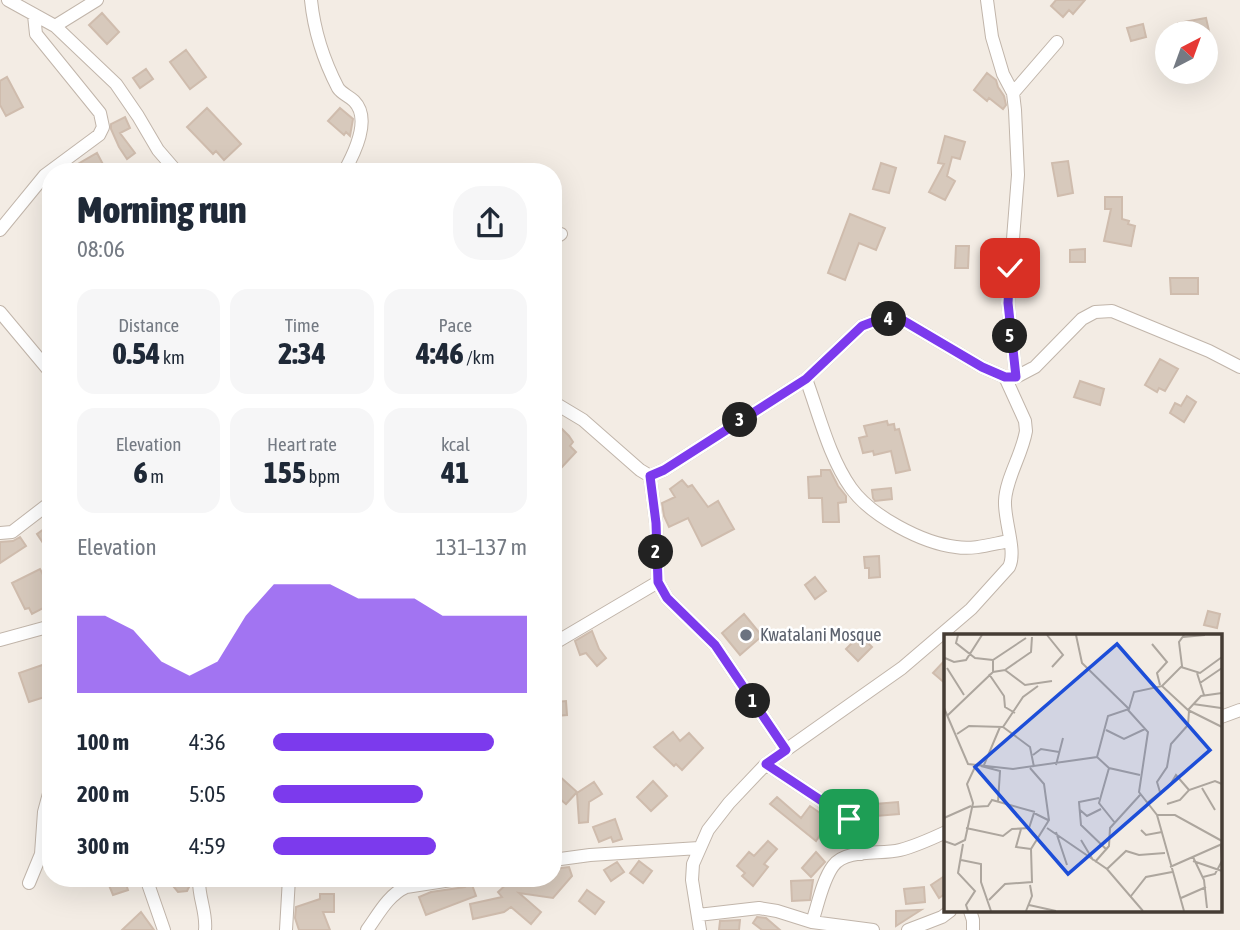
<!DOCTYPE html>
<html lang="en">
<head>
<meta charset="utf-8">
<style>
  :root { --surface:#fff; --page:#f6f6f7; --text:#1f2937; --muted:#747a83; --accent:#7c3aed }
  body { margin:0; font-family:"Asap Condensed",sans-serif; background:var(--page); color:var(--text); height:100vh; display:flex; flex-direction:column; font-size:26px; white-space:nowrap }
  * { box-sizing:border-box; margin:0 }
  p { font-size:23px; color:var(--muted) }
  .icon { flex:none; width:38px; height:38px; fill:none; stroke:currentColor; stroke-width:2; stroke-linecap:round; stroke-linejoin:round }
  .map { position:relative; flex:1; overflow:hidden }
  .side { position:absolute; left:42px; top:163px; width:520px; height:724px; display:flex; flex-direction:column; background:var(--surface); border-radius:28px; box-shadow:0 7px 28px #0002 }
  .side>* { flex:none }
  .needle { width:46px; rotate:41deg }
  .buttons { position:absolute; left:1155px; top:21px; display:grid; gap:14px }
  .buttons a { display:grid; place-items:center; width:63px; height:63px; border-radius:50%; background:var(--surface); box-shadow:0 7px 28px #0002; font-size:35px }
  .pin { position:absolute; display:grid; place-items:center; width:60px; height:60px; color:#fff; margin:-30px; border-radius:14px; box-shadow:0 4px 10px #0006 }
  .km { position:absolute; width:35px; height:35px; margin:-18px; border-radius:50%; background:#222; color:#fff; font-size:19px; line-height:35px; text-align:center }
  .round { display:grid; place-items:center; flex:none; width:74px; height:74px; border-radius:28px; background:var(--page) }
  .overview { display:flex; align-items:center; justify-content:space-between; height:119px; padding:0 35px }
  h1 { font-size:38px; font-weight:800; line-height:52px }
  .figures { display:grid; grid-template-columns:repeat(3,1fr); gap:10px; height:119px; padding:7px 35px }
  .figures div { display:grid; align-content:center; border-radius:18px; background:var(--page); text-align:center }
  .figures b { font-size:30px; font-weight:800 }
  .figures small { font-size:19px; font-weight:400 }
  .figures p { font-size:19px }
  .chart { height:196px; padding:14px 35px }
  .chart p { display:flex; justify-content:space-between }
  .chart svg { width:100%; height:126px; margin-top:7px; fill:var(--accent); opacity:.7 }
  ul { padding:0 35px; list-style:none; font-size:23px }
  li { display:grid; grid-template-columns:112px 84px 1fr; align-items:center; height:52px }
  li i { height:18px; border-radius:9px; background:var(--accent) }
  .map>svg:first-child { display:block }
  .building { fill:#d7c9bc; stroke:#cfbcad; stroke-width:2 }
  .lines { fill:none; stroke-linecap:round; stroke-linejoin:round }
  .minor-casing { stroke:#c1b5aa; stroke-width:14 }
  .minor { stroke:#fff; stroke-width:12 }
  .route-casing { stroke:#fff; stroke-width:14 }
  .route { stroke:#7c3aed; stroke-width:9 }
  .worship-dot { fill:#6b7280; stroke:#fff; stroke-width:2.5 }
  .labels { text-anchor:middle; stroke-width:5; stroke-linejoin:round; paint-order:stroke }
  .worship-label { font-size:18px; fill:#5b616d; stroke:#fff; text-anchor:start }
  .inset-road { fill:none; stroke:#ada69e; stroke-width:2 }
  .view { fill:#1d4ed8; fill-opacity:0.15; stroke:#1d4ed8; stroke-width:3.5 }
  .inset-edge { fill:none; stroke:#453c34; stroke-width:3.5 }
</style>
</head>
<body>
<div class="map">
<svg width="1240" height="930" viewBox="0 0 1240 930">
  <rect width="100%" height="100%" fill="#f3ece4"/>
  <path class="building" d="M1056,0H1085L1073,14L1069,10L1063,17L1051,6Z
    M102,13L119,32L107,44L89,25Z
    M1206,18L1209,31L1180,33L1178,23Z
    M1143,24L1146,37L1131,41L1127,28Z
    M186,50L206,77L190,89L170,62Z
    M146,69L153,79L140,88L133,78Z
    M987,73L996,80L998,87L1004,96L1006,105L1003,109L989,98L987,101L974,90Z
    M7,77L23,107L6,116L0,105V81Z
    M207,108L241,144L224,160L216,151L213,154L187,127Z
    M340,108L353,119L350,136L346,132L344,135L328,121Z
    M125,117L130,128L120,133L135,153L127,159L119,147L111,129V124Z
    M945,136L965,142L960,159L952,157L947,176L955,181L945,200L929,192L944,164L938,163Z
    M97,153L107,172H82L78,164Z
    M1068,161L1073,193L1058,196L1052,163Z
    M881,163L896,168L889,193L873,189Z
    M1105,197H1122V219L1129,221L1128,224L1135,226L1131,246L1104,241L1111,209H1105Z
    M850,214L885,228L876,250L859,243L845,280L828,273Z
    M956,246H969L968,268H955Z
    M1085,249V262H1070V250Z
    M1170,278H1198V294H1171Z
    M1160,359L1178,369L1165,391L1159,388L1157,392L1145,385Z
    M1080,381L1104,389L1100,405L1074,397Z
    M1187,396L1196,402L1184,422L1170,413L1175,403L1181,406Z
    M887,421L888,425L894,424L895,430L899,429L910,470L896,473L891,451L874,455L873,451L863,453L859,438L867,436L864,426Z
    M561,428L569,436L573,442L570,446L576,452L561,468L553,461V437Z
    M821,470H830L838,486L846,496V502L838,503L839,522H823L822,498H809L808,477L821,476Z
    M682,480L688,487L692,485L708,507L718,501L734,529L702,546L688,518L669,527L664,516L662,503L675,497L670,489Z
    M891,488L892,499L875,501L873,498L872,490Z
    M51,524V555L37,534Z
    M20,537L26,546L0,563V542L13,541Z
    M879,556L880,577L869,578V568H865L864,557Z
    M40,569L51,590V604L32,614L29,608L25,609L12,583Z
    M815,577L826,591L815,599L805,585Z
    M1208,611L1220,614L1217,628L1204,625Z
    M744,614L762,636L740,655L722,633Z
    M592,631L599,649L606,658L597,666L586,653L580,655L575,641Z
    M860,635L872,647L858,661L846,649Z
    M946,659V684L933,673Z
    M51,662V695L29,702L19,673Z
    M566,701L567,715L556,716L555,702Z
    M673,732L680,741L689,733L703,748L682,770L676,764L674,766L654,747Z
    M557,774L577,792L566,804L553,793V780Z
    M653,781L667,796L651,811L637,797Z
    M594,782L602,794L589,802L588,822L579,823L577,793Z
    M777,797L801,818L810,806L830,820L816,841L770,804Z
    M898,802L899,814L876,816L875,804Z
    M615,819L622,839L613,842L611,837L599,842L593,827Z
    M768,841L777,849L764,864L768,867L753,886L742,876L745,873L737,866L749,852L754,856Z
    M816,852L825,862L811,877L802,868Z
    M639,861L652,871L643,883L630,873Z
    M617,862L624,872L611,881L604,870Z
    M569,867L572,876L553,898L519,893L541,912L531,924L511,907L504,912L473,919L470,904L502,897L498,892L513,878H553V869Z
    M946,875V893L939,898L931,885Z
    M106,878H124L128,890L113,895Z
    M178,878H190V885L187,891L178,892L173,886Z
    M813,880L810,900L792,901L791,881Z
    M471,882L476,896L426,915L419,897L431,892L465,887Z
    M924,887L925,902L906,904L904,889Z
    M587,890L604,902L595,914L579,901Z
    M320,894H334V912H323L330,930H299L295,918L296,907L320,899Z
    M921,910L896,926V911Z
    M141,912L154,930H122Z
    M757,917L766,918L780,930H762L753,923Z
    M740,920L739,930H719L720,921Z"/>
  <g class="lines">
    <defs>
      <path id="minor" d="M8,0L55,26L116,84L138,116L158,150L177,172
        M311,0C314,30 324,61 338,88C342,94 349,96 354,101C372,119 354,154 344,172
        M987,0L992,37L1003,74L1013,93L1015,110L1018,175L1008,303L1016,377
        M55,26L97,0
        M1013,93L1057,42
        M0,230L45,175L99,135L103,127L100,113L36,34L34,15
        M553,239L561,234
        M0,312L51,373
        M806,379C819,414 829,457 851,488C871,516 922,543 956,547C974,550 992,544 1009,541
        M553,402L583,420L640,470L650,476L664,470L806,379L862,326L883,318L904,321L982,367L1005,377H1016L1035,367L1082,319L1095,312L1112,311L1209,351L1240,367
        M650,476L656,523L658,582L667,598L715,645L786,750
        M0,533L12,532L51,502
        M0,640L51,626
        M553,644L658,582
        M1221,717L1240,710
        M766,764L849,819L854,827L861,854
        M553,860L590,855L699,848
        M146,878L164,930
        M199,878C198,897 207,912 205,930
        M29,883L41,854L44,812L51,786
        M970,911L973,920V930
        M698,915L759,908L777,911L812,922L873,930
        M812,922C818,905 822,881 833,866C846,848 881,855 900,850C916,846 931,839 946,832
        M286,930L289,878
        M367,930C378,915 388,895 406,887L464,878
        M700,930L692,880L693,864L708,830L729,803L766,764L902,668L971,609L1009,567C1017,551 1004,521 1005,501C1006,478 1022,455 1026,431L1025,421L1005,377
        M908,930L942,917L950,911"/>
    </defs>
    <use href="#minor" class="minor-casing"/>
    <use href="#minor" class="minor"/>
  </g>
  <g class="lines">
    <defs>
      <path id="route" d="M849,819L766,764L786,750L715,645L667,598L658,582L656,523L650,476L664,470L806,379L862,326L883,318L904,321L982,367L1005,377H1016L1008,303L1010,268"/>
    </defs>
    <use href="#route" class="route-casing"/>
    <use href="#route" class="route"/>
  </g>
  <circle class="worship-dot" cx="746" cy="635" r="7"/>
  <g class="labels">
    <g class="worship-label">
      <text x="760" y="641">Kwatalani Mosque</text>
    </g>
  </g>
  <g transform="translate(944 634)">
    <rect width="278" height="278" fill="#f3ece4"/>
    <path class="inset-road" d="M14,1L12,9L31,24L49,26M103,1L119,21L108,33M132,1L138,29L185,75M239,3L261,1M208,10L223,28L213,39L216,51M1,24L10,28L22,26L38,1M237,33L256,39L278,23M3,34L20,61M61,36L87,18L88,3M49,38V26L82,4M253,39L260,61M45,40L60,62L61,73L71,79M256,49L278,34M218,52L238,32L235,8L240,1M249,70L277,74M0,74L24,130L69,135L153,123L164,82L185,75L190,58L218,52L244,76L257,62L278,59M184,76L204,98L195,158L213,181L240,277M244,76L278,93M4,81L49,38L61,36L81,51L108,47M59,93L86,113L90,133M162,96L180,105L201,95M13,100L25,92L59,93L79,63L94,52M89,121L97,115L115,118M153,123L165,134L196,141M40,131L56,93M112,131L119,104M37,132L56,137L54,168M165,134L155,169L171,189M258,154L271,176M216,158L213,148L223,133L227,110L244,91L245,77M155,164L135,168L137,191L163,216M203,169L226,151L232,141L245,156M223,170L236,166L245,156L271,147L278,150M28,173L44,172L48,166L91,178M136,176L143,182L157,175M213,181H231L278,207M0,184L27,172M22,194L59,202L68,195L85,194L90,179L104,186M103,194L163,235L199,277M77,195L72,213L87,215M197,196L202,201L218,198M112,198L123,231M137,206L149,226M0,207L11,211L21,206L29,169L23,150L31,133M19,210L14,239L31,257L22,271L24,277M249,223L260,246L263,274M17,226L37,230V248L47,277M249,227L278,237M151,228L165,212L166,194L196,161M226,233L278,210M163,235L182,217L195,221L221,219M259,243L271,240L278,227L277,211M187,262L202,243L228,238M237,264L262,253M45,266L61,250L88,248L87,215L105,186L100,150L86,134M85,271L112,277M82,277L88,262L86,251"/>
    <path class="view" d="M173,10L266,116L124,240L31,133Z"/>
    <rect width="278" height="278" class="inset-edge"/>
  </g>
</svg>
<div class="buttons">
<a><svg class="needle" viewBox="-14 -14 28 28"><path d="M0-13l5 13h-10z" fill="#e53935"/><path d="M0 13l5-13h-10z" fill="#747a83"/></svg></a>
</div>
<div class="pin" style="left:849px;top:819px;background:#1e9e55"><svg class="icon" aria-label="arrive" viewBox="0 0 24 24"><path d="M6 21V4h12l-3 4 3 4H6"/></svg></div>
<div class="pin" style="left:1010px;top:268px;background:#d93025"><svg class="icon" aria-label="check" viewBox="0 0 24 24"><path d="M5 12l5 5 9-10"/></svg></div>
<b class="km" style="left:753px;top:701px">1</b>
<b class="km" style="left:656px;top:552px">2</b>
<b class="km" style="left:740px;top:420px">3</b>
<b class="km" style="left:889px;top:319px">4</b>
<b class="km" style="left:1010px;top:336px">5</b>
<section class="side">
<div class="overview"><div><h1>Morning run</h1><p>08:06</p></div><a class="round"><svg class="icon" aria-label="share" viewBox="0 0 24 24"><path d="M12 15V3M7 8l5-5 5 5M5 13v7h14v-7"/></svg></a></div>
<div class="figures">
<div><p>Distance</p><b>0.54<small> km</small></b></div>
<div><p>Time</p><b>2:34</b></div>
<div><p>Pace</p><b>4:46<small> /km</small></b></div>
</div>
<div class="figures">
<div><p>Elevation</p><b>6<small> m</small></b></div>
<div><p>Heart rate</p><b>155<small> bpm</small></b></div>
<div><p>kcal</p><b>41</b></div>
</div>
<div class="chart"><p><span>Elevation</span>131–137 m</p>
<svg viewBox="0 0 160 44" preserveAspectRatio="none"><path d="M0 44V17L10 17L20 22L30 33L40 38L50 33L60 17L70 6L80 6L90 6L100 11L110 11L120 11L130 17L140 17L150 17L160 17V44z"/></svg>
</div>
<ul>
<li><b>100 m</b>4:36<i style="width:87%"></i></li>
<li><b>200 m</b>5:05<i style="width:59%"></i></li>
<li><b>300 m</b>4:59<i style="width:64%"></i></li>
</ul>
</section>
</div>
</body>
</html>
